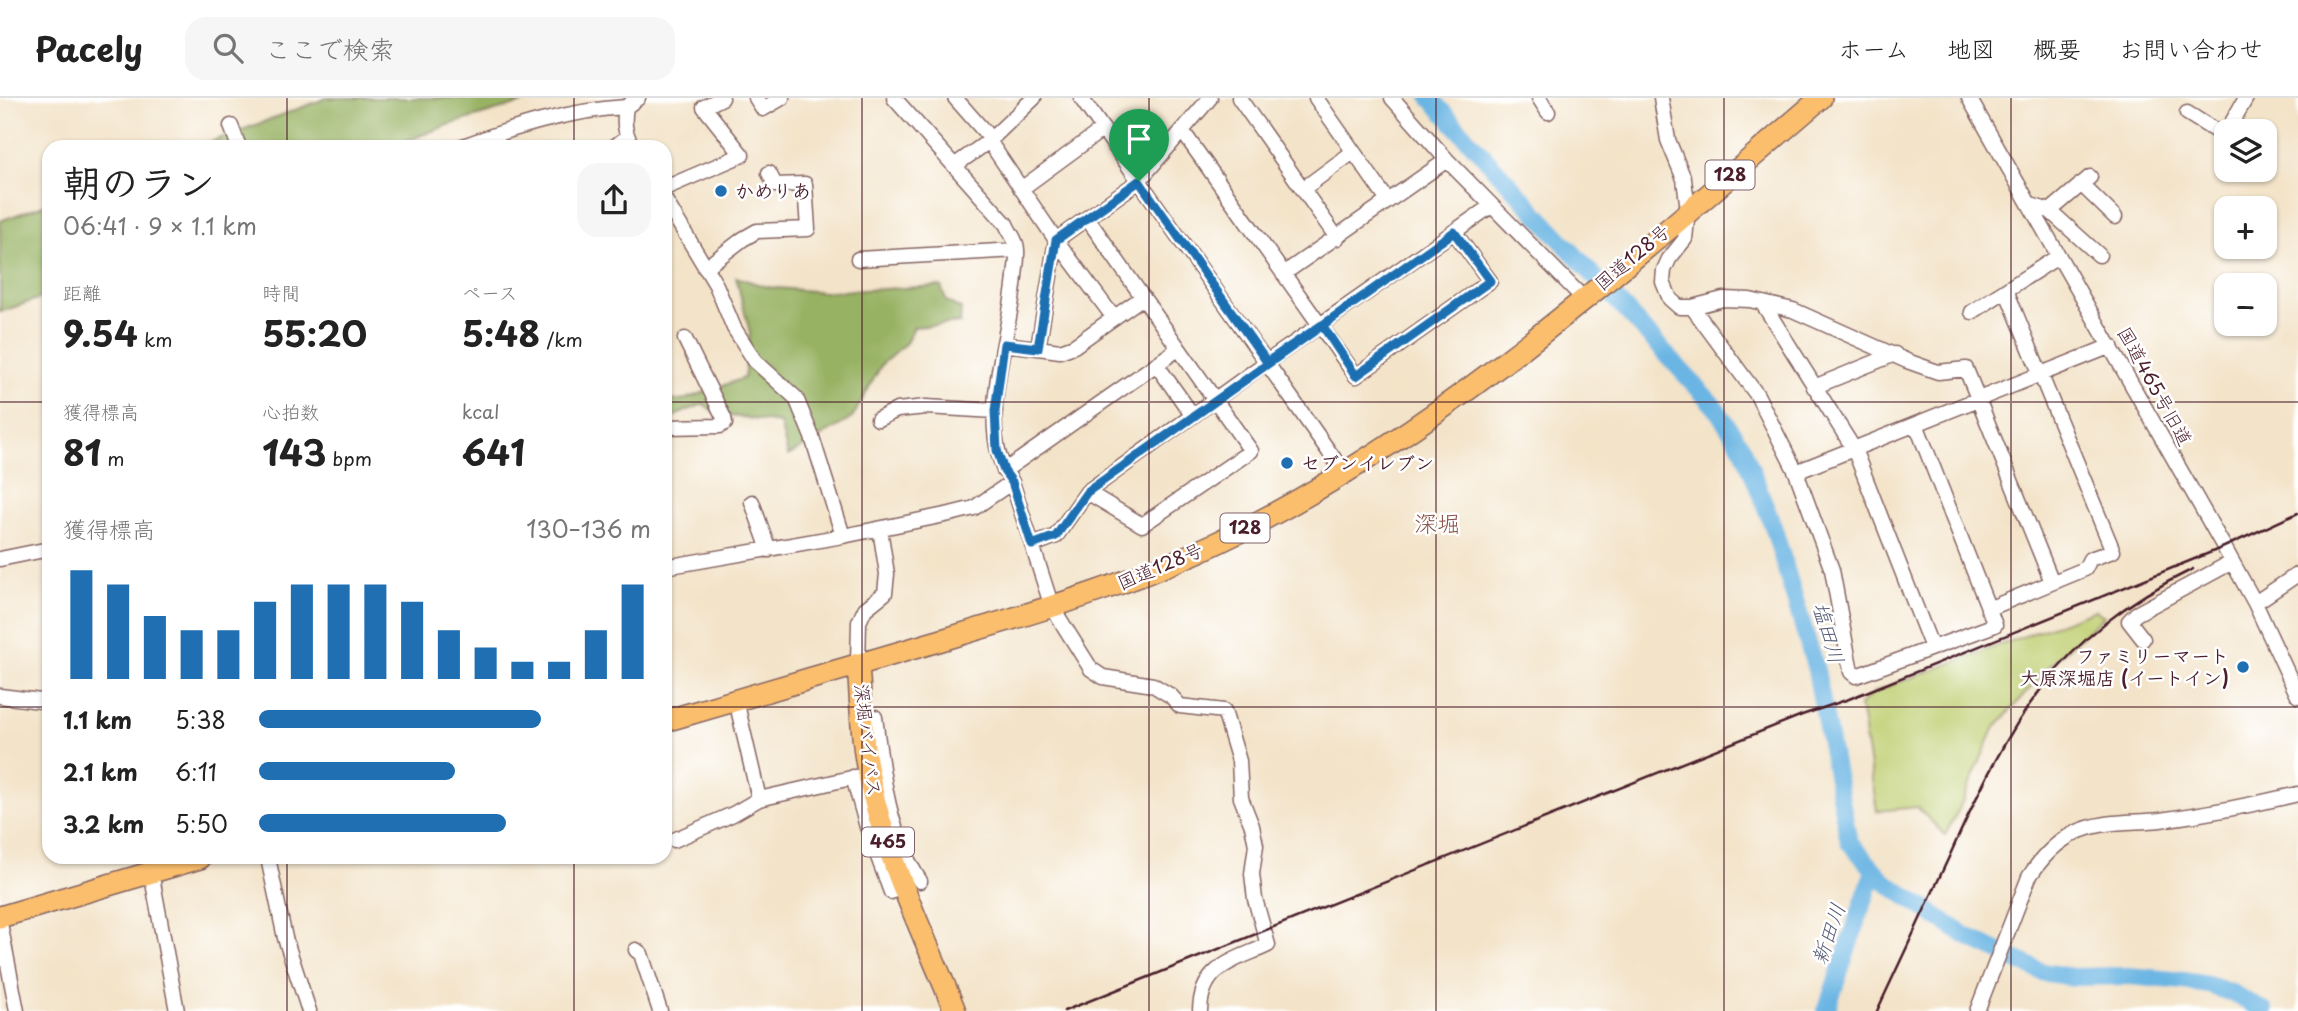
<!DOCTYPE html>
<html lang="ja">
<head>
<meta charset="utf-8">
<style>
  :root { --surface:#fff; --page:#f6f6f6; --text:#222; --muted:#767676; --line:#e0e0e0; --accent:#1f6fb2 }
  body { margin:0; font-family:"Playpen Sans","Klee One",sans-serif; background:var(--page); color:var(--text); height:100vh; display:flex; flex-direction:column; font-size:26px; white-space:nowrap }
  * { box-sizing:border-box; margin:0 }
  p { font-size:23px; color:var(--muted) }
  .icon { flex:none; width:38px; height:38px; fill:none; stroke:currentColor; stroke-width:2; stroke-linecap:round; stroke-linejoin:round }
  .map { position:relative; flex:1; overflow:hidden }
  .side { position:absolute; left:42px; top:42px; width:630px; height:724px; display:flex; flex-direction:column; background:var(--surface); border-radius:21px; box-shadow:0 2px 5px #0004 }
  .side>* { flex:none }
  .fabs { position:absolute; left:2214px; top:21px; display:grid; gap:14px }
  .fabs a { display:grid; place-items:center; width:63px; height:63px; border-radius:14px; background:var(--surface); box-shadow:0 2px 5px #0004; font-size:35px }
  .pin { position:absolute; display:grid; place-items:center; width:60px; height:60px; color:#fff; margin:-72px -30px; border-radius:50% 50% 50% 0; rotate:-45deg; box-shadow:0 0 7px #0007 }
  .pin .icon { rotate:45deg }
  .round { display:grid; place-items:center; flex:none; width:74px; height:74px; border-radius:21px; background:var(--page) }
  .headline { display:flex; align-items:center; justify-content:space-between; height:119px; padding:0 21px }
  h1 { font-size:38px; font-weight:700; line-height:52px }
  .stats { display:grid; grid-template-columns:repeat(3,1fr); gap:10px; height:119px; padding:7px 21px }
  .stats div { display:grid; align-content:center }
  .stats b { font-size:35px; font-weight:700 }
  .stats small { font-size:19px; font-weight:400 }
  .stats p { font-size:19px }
  .chart { height:196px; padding:14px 21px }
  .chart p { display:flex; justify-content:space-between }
  .chart svg { width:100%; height:126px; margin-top:7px; stroke:var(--accent); stroke-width:6 }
  ul { padding:0 21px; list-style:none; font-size:23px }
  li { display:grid; grid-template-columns:112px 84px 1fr; align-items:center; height:52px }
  li i { height:18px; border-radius:9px; background:var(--accent) }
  header { display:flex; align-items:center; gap:42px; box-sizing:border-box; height:98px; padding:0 35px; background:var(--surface); border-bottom:2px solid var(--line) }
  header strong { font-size:33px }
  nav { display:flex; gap:38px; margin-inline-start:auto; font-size:24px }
  .search { width:490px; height:63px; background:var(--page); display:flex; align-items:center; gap:18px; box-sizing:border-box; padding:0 24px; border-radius:21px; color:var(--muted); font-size:26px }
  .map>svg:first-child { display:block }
  .green { fill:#c0cf72; stroke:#85774e; stroke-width:2 }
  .forest { fill:#98b264; stroke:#716848; stroke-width:2 }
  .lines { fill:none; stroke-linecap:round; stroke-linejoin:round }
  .river { stroke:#6bb5e3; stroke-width:18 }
  .minor-casing { stroke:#856462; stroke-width:17 }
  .highway-casing { stroke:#856462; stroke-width:24 }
  .minor { stroke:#fff; stroke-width:14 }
  .highway { stroke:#fabe6d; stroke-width:21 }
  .rail { stroke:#4a1f2b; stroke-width:2.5 }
  .route-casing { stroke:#fff; stroke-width:14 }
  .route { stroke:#1f6fb2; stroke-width:9 }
  .grid { fill:none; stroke:#4a1f2b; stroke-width:2; stroke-opacity:0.55 }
  .poi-dot { fill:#1f6fb2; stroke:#fff; stroke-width:2.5 }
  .labels { text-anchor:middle; stroke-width:5; stroke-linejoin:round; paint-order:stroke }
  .shield { fill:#fff; stroke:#80626b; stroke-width:2 }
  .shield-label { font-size:18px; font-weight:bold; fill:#4a1f2b }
  .poi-label { font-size:19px; font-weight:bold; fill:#4a1f2b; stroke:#fff; text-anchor:start }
  .street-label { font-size:19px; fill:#4a1f2b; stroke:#fff }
  .water-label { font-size:21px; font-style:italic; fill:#575b75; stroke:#fff }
  .quarter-label { font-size:23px; fill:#855145; stroke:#fff }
</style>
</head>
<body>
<header>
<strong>Pacely</strong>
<div class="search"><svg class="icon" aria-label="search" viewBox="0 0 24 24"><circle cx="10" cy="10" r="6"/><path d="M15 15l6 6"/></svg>ここで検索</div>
<nav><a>ホーム</a><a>地図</a><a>概要</a><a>お問い合わせ</a></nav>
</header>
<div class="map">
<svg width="2298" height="913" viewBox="0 0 2298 913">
  <rect width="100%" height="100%" fill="#fff"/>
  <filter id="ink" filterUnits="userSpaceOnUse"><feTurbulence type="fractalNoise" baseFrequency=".0143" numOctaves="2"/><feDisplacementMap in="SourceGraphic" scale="14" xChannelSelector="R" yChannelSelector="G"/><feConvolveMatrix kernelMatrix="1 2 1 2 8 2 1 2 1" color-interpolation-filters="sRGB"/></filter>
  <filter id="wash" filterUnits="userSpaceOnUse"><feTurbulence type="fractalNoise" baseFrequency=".00686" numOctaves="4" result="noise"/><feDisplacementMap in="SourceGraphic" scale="28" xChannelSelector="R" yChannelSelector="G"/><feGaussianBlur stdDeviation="1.57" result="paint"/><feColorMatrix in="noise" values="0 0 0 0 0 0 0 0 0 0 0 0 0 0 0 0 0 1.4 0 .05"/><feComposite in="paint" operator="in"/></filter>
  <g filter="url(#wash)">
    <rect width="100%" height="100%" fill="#f3e3c8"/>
    <path class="green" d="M2095,512L2104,518L2055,562L1994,631L1958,713L1945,737L1917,709L1877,713L1860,607L1876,593Z"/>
    <path class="forest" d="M327,0H539L448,27L390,49H197Z
      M49,105V197L0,214V123Z
      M736,179L767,189L823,194L941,188L946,203L961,211L960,225L914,229L906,245L882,266L852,320L788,358L780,325L717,316L703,306L665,322V304L686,301L744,280L750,235Z"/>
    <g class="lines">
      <path class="river" d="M1430,0L1715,309L1743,351L1773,428L1816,572L1849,744L1885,784L1966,838L2042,874L2073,879L2130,878L2184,883L2208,887L2232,895L2264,913
        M1826,913L1874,773"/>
    </g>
  </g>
  <g filter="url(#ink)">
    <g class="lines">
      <defs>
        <path id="minor" d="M756,0L763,11L782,0
          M894,0L1006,126C1009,133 1014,139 1016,146C1019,154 1016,168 1015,178C1011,237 973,333 1012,384L1052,509L1091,571L1103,579L1153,587L1171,598L1180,608L1224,613L1239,663L1241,700L1252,728L1256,747L1252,776L1255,801L1268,847C1234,863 1201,868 1200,913
          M955,0L991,41
          M1081,0L1344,375
          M1239,0L1337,140
          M1316,0L1388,103
          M1392,0L1447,62L1583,200
          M1539,0L1548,14
          M1661,0L1668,42L1684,81L1688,112L1685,141L1669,161L1664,172L1663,184L1670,201L1679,209H1692L1723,201L1750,202L1793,212L1907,263L1938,274L1966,271L2052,484
          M1969,0L2224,449L2255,505L2298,598
          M2187,15L2224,38L2226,35
          M231,28L239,49
          M2227,33L2246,0
          M1183,34L1356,278L1490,183L1454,134
          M989,43L1056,142L1114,220
          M460,49C513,30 569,12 626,9
          M614,49L627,39
          M633,49C625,36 623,25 626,9L638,0
          M954,68L989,43L1034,0
          M2081,86L2115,119
          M665,90L742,57L704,9L722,0
          M1021,91L1103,31
          M1303,91L1353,54
          M665,102L716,187L734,230L755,263L796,300L812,339L843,438
          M2031,107L2050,113L2090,79
          M2050,113L2099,157
          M858,161L1017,152
          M705,170L743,141L757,133L808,131L805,86L775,87L769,75
          M1283,176L1447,62
          M1763,206L1854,351L1932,550
          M1692,209L1757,297L1796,374L1832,472L1851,574L1856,578L1995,527L1916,326
          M1972,214L2059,158
          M1004,246L1038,250L1056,142L1139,83L1210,0
          M1038,250L1060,253L1074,248L1143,199
          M1156,266L1193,318
          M1814,289L1895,256
          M878,321L897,312L926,309L995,313
          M665,329L720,328L725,325L724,320L685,241
          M1004,373L1178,251
          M1796,374L2111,248
          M1087,394L1142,427L1251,353L1087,120
          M752,404L769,452
          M1033,447L1056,438L1087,394L1267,264L1491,108
          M0,461L49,451
          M665,469L843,438L950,416L974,410L1012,384
          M2255,505L2298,476
          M1988,511L2085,471L2090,461L2113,453L2006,192
          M2143,541L2129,523L2136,516L2232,464
          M858,566L859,524L865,511L885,495L887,476L880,431
          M0,598L49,604
          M736,602L759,701
          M863,619H875C882,675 888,735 920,783
          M853,679L867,729L891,794
          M674,742L733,716L759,701L882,673
          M268,760L285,840L309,913
          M151,774L177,913
          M0,825L17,913
          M636,852L641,856L660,913
          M1977,913L2029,779C2040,762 2056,744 2075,735C2102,722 2131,725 2160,722C2206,716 2252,707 2298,696"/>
        <path id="highway" d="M858,566C861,603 861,642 869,678C885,759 924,836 955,913
          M665,623C755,597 845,570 935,544C1036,514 1137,485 1231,438C1450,330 1636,158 1821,0
          M0,819L200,760"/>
      </defs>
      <use href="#minor" class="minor-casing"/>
      <use href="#highway" class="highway-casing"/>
      <use href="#minor" class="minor"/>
      <use href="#highway" class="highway"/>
      <path class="rail" d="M1064,913L1802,617L1849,601L2224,449L2298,415
        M1877,913C1901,862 1925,810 1949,759C2009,626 2055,537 2193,471"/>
    </g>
  </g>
  <g class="lines" filter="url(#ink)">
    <defs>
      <path id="route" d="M1139,83L1056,142L1038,250L1004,246L995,313L997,352L1004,373L1012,384L1032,447L1056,438L1087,394L1454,134L1490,183L1356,278L1322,227L1267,264L1139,83"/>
    </defs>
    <use href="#route" class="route-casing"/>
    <use href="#route" class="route"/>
  </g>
  <path class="grid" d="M287,0V49M574,0V49M862,0V913M1149,0V913M1436,0V913M1724,0V913M2011,0V913M0,304H49M665,304H2298M0,609H49M665,609H2298M287,760V913M574,760V913"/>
  <g class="poi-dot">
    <circle cx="721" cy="93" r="7"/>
    <circle cx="1287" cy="365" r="7"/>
    <circle cx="2243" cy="569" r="7"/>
  </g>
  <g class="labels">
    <g class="shield">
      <rect x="1705.5" y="62.5" width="49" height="29" rx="5"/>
      <rect x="1220.5" y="415.5" width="49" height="29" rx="5"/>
      <rect x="862" y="729.5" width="52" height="29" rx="5"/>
    </g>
    <g class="shield-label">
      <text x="1730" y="83">128</text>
      <text x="1245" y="436">128</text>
      <text x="888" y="750">465</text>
    </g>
    <g class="poi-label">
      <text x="735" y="100">かめりあ</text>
      <text x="1301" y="372">セブンイレブン</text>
      <text x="2229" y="565" text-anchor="end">ファミリーマート<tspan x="2229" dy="22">大原深堀店 (イートイン)</tspan></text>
    </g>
    <g class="street-label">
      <text transform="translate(1632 159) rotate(-40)" y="7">国道128号</text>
      <text transform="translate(2155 288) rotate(61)" y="7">国道465号旧道</text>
      <text transform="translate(1160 468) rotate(-23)" y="7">国道128号</text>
      <text transform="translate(868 642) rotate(83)" y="7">深堀バイパス</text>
    </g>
    <g class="water-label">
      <text transform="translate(1828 535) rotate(74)" y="7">塩田川</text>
      <text transform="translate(1829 836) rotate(-71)" y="7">新田川</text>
    </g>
    <g class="quarter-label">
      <text x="1437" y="434">深堀</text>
    </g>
  </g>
</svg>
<div class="fabs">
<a><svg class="icon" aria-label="layers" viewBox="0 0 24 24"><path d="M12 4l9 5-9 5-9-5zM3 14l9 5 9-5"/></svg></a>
<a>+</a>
<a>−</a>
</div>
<div class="pin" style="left:1139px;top:83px;background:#1e9e55"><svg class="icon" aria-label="arrive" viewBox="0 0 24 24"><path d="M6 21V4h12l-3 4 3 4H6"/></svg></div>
<section class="side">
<div class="headline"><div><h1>朝のラン</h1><p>06:41 · 9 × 1.1 km</p></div><a class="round"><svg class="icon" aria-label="share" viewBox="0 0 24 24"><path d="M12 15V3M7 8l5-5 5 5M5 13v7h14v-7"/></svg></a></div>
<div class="stats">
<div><p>距離</p><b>9.54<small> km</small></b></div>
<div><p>時間</p><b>55:20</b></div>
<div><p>ペース</p><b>5:48<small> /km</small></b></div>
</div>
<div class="stats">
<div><p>獲得標高</p><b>81<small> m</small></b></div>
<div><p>心拍数</p><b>143<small> bpm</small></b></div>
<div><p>kcal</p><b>641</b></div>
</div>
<div class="chart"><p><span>獲得標高</span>130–136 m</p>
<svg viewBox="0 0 160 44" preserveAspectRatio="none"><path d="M5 44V6M15 44V11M25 44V22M35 44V27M45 44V27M55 44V17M65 44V11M75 44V11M85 44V11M95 44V17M105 44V27M115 44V33M125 44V38M135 44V38M145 44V27M155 44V11"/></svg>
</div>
<ul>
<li><b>1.1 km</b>5:38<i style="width:72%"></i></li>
<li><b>2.1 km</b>6:11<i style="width:50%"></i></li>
<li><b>3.2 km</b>5:50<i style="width:63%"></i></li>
</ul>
</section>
</div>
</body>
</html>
